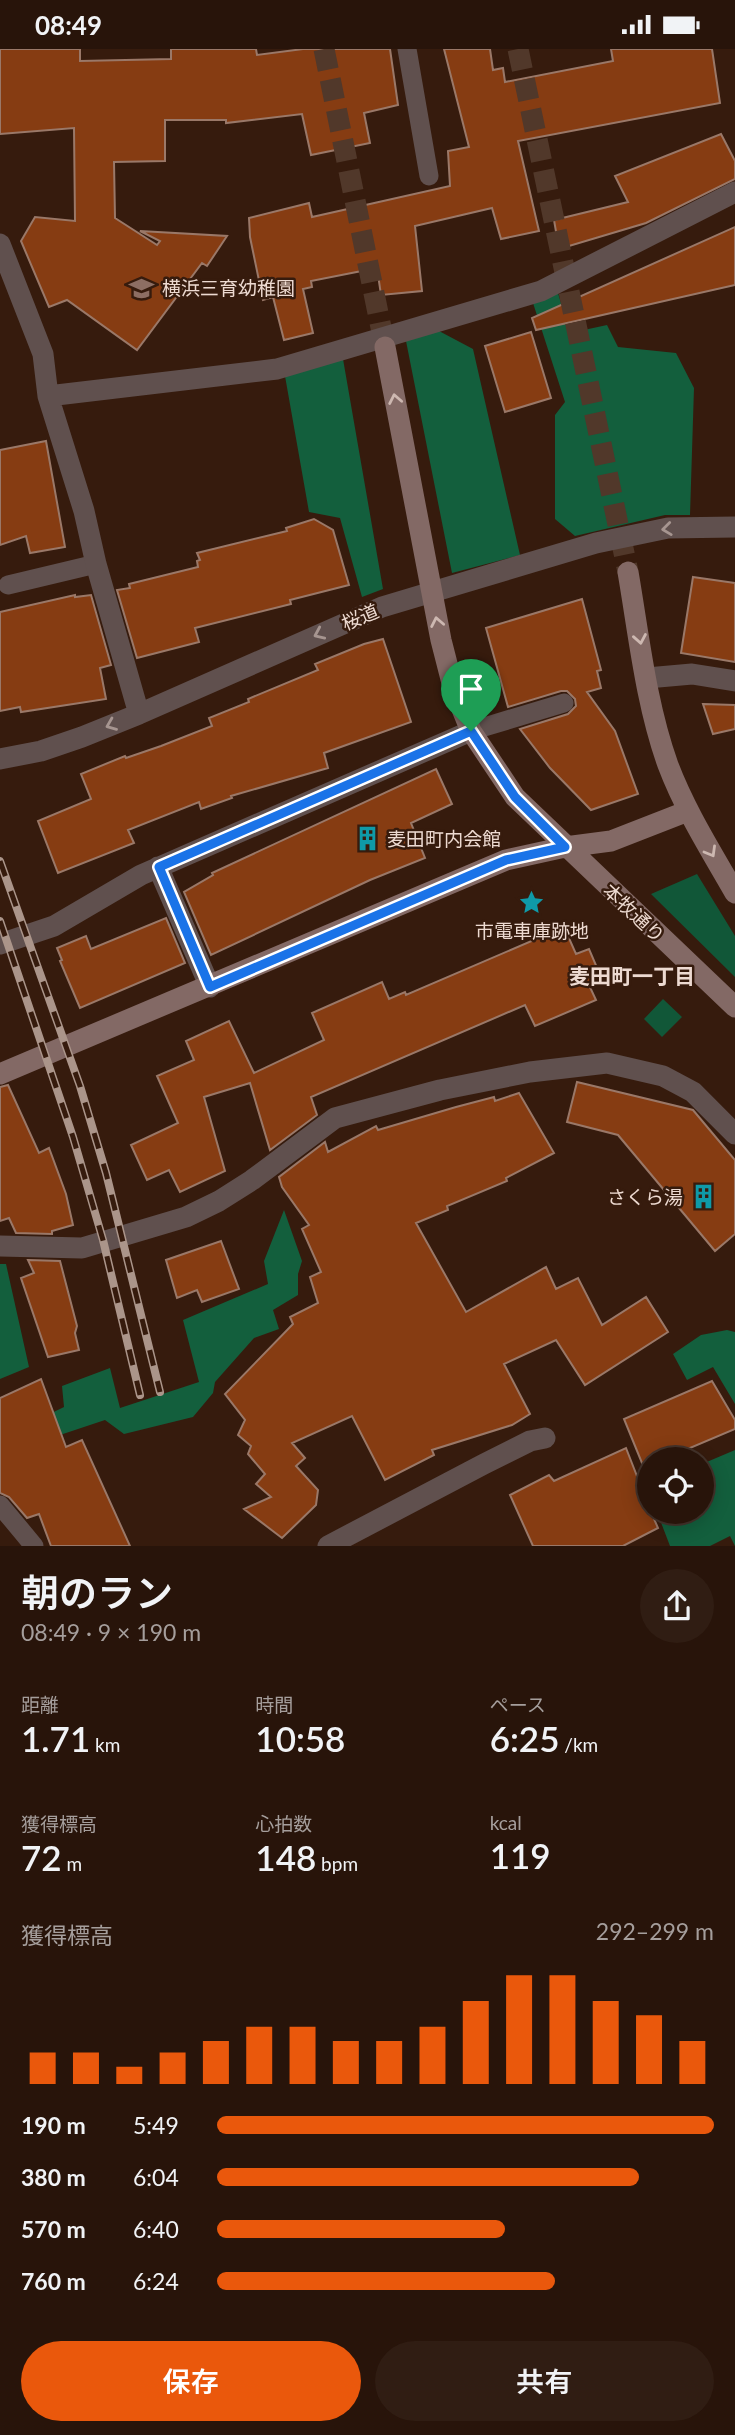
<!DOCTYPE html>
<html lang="ja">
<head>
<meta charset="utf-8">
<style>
  :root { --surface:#28140a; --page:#301d13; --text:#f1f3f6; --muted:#a59e9c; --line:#44332b; --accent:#ea580c }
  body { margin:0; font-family:Lato,"Noto Sans JP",sans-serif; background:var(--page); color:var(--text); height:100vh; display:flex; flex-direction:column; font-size:26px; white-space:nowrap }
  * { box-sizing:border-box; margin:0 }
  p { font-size:23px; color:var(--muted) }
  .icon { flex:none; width:38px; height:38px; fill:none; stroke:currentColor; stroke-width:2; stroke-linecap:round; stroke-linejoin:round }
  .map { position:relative; height:1497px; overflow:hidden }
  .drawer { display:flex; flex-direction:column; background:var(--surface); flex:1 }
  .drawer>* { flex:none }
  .tools { position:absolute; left:637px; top:1398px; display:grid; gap:14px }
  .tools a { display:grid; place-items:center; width:77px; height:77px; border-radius:50%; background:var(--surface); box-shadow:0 4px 18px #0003,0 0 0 2px var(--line); font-size:35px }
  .pin { position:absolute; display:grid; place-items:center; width:60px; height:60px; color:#fff; margin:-72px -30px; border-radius:50% 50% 50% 0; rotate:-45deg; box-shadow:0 0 7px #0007 }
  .pin .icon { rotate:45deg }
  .round { display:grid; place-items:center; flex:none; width:74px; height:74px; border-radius:37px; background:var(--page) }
  .overview { display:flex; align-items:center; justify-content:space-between; height:119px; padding:0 21px }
  h1 { font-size:38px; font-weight:600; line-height:52px }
  .figures { display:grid; grid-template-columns:repeat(3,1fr); gap:10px; height:119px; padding:7px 21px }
  .figures div { display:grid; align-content:center }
  .figures b { font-size:35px; font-weight:600 }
  .figures small { font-size:19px; font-weight:400 }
  .figures p { font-size:19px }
  .chart { height:196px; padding:14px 21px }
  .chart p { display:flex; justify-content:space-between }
  .chart svg { width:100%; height:126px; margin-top:7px; stroke:var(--accent); stroke-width:6 }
  .cta { display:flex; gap:14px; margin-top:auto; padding:14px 21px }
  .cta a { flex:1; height:80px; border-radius:42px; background:var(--accent); color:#fff; font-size:28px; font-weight:600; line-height:80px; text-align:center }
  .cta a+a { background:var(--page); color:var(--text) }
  ul { padding:0 21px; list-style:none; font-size:23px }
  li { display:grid; grid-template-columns:112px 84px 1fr; align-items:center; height:52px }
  li i { height:18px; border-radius:9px; background:var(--accent) }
  .status { display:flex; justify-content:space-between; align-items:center; height:49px; padding:0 35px; background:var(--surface); direction:ltr }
  .status svg { height:19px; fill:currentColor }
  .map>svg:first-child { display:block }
  .green { fill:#115738 }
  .forest { fill:#135f3d }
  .building { fill:#863c12; stroke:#9a7868; stroke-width:2 }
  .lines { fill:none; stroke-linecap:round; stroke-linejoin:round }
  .secondary-tunnel { stroke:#51382a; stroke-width:21; stroke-dasharray:21 10; stroke-linecap:butt }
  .lane { stroke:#60504e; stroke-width:19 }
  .street { stroke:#60504e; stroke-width:21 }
  .secondary { stroke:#836965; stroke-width:21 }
  .rail-casing { stroke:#ab958a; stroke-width:8 }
  .rail { stroke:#361b0d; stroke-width:5; stroke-dasharray:16; stroke-linecap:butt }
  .oneway { stroke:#cdb8b1 }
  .oneway2 { stroke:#a69590 }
  .route-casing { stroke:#fff; stroke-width:14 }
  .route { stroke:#1a73e8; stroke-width:9 }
  .labels { text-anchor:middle; stroke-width:5; stroke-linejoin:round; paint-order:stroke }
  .poi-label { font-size:19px; fill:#eddad1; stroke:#361b0d; text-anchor:start }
  .street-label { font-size:19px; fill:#eddad1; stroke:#361b0d }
  .neighbourhood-label { font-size:21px; font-weight:bold; fill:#eddad1; stroke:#361b0d }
</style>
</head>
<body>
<div class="status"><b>08:49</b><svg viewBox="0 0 49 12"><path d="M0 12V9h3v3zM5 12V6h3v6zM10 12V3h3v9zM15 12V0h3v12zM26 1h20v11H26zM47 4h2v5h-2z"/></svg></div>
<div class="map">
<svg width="735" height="1497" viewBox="0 0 735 1497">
  <rect width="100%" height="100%" fill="#361b0d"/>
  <path class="green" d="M697,825L735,887V928L651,845Z
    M663,950L682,968L662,988L644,970Z"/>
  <path class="forest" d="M558,244L570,284L607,276L618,298L676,304L694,339L690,466H665L575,487L555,470V366L565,353L533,254Z
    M439,282L473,300L520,506L452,524L406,292Z
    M343,310L383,540L362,548L340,469L309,463L285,327Z
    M284,1161L302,1212L298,1225V1246L273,1261L279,1280L254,1289L215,1333L213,1344L193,1368L124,1385L105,1371L0,1406V1389L64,1358L62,1337L110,1319L120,1359L199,1333L183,1271L268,1235L264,1212Z
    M0,1215H6L29,1318L0,1330Z
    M727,1281L735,1283V1355L713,1318L687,1331L673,1305L701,1286Z
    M735,1401V1497L730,1487L710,1497H670L657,1463H702V1415Z"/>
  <path class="building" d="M0,0H80V12L171,10V0H256L257,6L303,0H390L398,56L364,64L370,94L311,106L302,65L226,74V71H165V112L114,113L115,169L157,196L160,192L140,182L227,187L207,217L202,214L137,301L67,251L49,258L21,192L35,168L75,172L74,79L0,85Z
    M444,0H490L493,21L503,19L505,33L613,12L611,0H712L720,54L518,92L539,182L501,190L492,159L415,177L422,242L381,246L377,219L311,232L312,238L303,240L313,284L284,291L273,248L263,251L250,188L249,169L309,154L312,168L450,137L448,102L469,98Z
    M721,85L735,112V130L646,174L559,200L554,171L628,153L615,127Z
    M735,178V236L536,281L532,269Z
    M531,283L551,349L505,363L485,297Z
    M46,392L65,498L30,504L26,487L0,496V401Z
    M314,470L333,481L349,536L290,551L291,555L195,579L199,593L137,609L117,541L130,539L129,535L198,518L197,512L200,511L197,504L287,482L286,479Z
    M693,528L735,534V613L681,604Z
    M75,546V548L91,546L111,616L100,619L106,650L21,663L20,658L0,662V563Z
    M582,550L601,621L597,622L601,639L587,643L615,682L638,745L591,761L550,719L520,680L568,665L576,657L575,650L567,642H561L508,658L486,579Z
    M383,590L411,673L324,704L328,719L231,747L232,749L201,760L199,753L128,781L134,794L58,824L38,772L91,750L81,725L125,707L126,709L161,697L212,677L209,669L249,653L248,650L318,621L315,615L364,595Z
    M703,655L735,656V680L713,685Z
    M436,720L452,755L411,774L425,809L370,831L211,906L184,843L213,826L212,824Z
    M166,869L185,914L80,959L60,912L62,911L57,899L86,887L91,900Z
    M564,878L576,905L589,900L601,928L588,934L596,951L535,977L525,956L311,1048L317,1066L270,1101L250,1034L204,1048L225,1122L180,1143L169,1121L147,1131L131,1096L178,1074L157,1027L194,1011L186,992L229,972L254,1024L324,991L312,964L382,933L389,950L405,943L406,946Z
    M577,1033L693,1061L735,1111V1185L715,1202L618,1086L567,1073Z
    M8,1036L39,1104L49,1099L66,1145L73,1176L52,1182V1185L16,1184L9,1169L0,1172V1038Z
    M519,1044L554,1104L506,1129L507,1132L447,1157L448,1161L416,1174L466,1263L546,1218L556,1240L578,1229L602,1276L646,1248L668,1283L585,1336L556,1291L504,1315L530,1365L512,1376L432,1401L434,1406L385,1431L352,1367L292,1394L305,1409L296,1417L318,1441L316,1456L282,1489L244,1460L271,1448L256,1435L265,1425L248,1405L251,1397L238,1386L245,1371L225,1345L293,1275L290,1268L318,1254L310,1228L321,1223L302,1180L309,1176L282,1138L279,1128L325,1093L328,1103L376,1077L378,1081L456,1058L494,1048L495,1052Z
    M221,1192L239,1240L202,1253L197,1241L177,1249L166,1211Z
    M28,1211L60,1212L77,1277L75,1284L79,1301L48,1308L21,1229L34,1224Z
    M41,1330L66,1398L82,1391L130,1497H51L39,1465L27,1469L9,1448L0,1444V1349Z
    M712,1332L735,1371V1380L664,1410H649V1417L644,1419L624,1370Z
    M626,1399L649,1458V1463H651L658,1479L623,1497H533L510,1446L549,1426L554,1432Z"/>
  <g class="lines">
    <path class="secondary-tunnel" d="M324,0L385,298
      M518,0L628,523"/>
    <path class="lane" d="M407,0L429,127
      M8,536L96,515
      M471,682L564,654
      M0,1456L34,1497"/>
    <path class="street" d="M0,195L43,305L48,347L84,462L96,515L139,665
      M48,347L277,320L541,242L735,143
      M647,629L692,625L735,632
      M0,710L41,702L82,688L139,665L382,558L596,494L668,479L735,478
      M158,818L210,938
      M0,895L54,877L141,826L471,682
      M0,1197L82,1199L186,1168L219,1152L252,1131L335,1069L440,1041L530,1023L607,1014L663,1027L693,1043L735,1085
      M328,1497L484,1415L530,1392L545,1389"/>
    <path class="secondary" d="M385,298L441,591L453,638L471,682L515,748L735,958
      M628,523C639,587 646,655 668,716C685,761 711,802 735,844
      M0,1025L506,811L565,798L611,792L688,762"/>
    <defs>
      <path id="rail" d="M0,812L80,1037L106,1124L160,1343
        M0,872L73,1088L103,1191L140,1346"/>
    </defs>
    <use href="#rail" class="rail-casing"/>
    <use href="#rail" class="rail"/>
  </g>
  <defs><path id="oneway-chevron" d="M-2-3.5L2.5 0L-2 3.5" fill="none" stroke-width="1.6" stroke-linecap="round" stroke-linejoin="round" transform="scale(1.75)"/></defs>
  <g class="oneway">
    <use href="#oneway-chevron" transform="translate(395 350) rotate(-101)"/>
    <use href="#oneway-chevron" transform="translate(437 573) rotate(-101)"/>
    <use href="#oneway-chevron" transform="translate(640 590) rotate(80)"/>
    <use href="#oneway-chevron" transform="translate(711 803) rotate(60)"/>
  </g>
  <g class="oneway2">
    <use href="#oneway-chevron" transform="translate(667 480) rotate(173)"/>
    <use href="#oneway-chevron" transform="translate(319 585) rotate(156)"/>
    <use href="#oneway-chevron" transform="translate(111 676) rotate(158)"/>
  </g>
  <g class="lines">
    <defs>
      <path id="route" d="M471,682L515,748L565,798L506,811L210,938L159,818Z"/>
    </defs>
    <use href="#route" class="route-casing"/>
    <use href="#route" class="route"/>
  </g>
  <defs>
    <symbol id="school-bare" viewBox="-9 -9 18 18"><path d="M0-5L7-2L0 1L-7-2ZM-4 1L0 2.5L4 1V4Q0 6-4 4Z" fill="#8d6e63" stroke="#361b0d" stroke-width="2.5" paint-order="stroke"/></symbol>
    <symbol id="building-bare" viewBox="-9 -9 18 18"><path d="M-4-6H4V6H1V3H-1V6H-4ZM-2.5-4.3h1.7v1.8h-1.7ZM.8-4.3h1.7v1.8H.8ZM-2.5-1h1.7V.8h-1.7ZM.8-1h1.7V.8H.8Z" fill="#0f9aa8" stroke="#361b0d" stroke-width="2.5" paint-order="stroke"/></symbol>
    <symbol id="sight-bare" viewBox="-9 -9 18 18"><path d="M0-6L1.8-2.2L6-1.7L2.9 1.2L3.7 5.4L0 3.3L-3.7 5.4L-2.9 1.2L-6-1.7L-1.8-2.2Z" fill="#0f9aa8" stroke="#361b0d" stroke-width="2.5" paint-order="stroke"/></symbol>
  </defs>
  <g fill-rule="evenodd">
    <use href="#school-bare" x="124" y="222" width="35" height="35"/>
    <use href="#building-bare" x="350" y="772" width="35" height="35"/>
    <use href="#sight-bare" x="514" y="836" width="35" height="35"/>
    <use href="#building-bare" x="686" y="1130" width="35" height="35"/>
  </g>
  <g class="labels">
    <g class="poi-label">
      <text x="162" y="246">横浜三育幼稚園</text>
      <text x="387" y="797">麦田町内会館</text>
      <text x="532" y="889" text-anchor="middle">市電車庫跡地</text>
      <text x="683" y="1155" text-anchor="end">さくら湯</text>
    </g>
    <g class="street-label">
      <text transform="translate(360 568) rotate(-23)" y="7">桜道</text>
      <text transform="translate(634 864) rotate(43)" y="7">本牧通り</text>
    </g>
    <g class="neighbourhood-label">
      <text x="632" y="935">麦田町一丁目</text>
    </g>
  </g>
</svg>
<div class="tools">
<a><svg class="icon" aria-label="locate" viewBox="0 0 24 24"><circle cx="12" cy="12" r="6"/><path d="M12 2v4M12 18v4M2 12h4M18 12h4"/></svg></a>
</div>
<div class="pin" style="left:471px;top:682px;background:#1e9e55"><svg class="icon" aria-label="arrive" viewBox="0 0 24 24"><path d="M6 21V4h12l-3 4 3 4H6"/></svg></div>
</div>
<section class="drawer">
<div class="overview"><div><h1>朝のラン</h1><p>08:49 · 9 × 190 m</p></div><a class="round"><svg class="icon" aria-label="share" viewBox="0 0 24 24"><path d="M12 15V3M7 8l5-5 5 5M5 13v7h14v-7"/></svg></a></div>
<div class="figures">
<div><p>距離</p><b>1.71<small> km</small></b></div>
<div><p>時間</p><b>10:58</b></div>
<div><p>ペース</p><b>6:25<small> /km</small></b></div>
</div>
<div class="figures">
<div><p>獲得標高</p><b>72<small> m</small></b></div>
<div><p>心拍数</p><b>148<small> bpm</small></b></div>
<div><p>kcal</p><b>119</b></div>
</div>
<div class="chart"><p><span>獲得標高</span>292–299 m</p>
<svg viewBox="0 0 160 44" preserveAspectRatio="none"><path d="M5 44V33M15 44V33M25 44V38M35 44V33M45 44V29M55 44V24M65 44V24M75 44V29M85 44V29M95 44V24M105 44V15M115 44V6M125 44V6M135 44V15M145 44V20M155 44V29"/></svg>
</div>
<ul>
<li><b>190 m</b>5:49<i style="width:100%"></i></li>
<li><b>380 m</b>6:04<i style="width:85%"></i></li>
<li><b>570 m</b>6:40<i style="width:58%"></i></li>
<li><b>760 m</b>6:24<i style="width:68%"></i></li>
</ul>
<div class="cta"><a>保存</a><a>共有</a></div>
</section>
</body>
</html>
